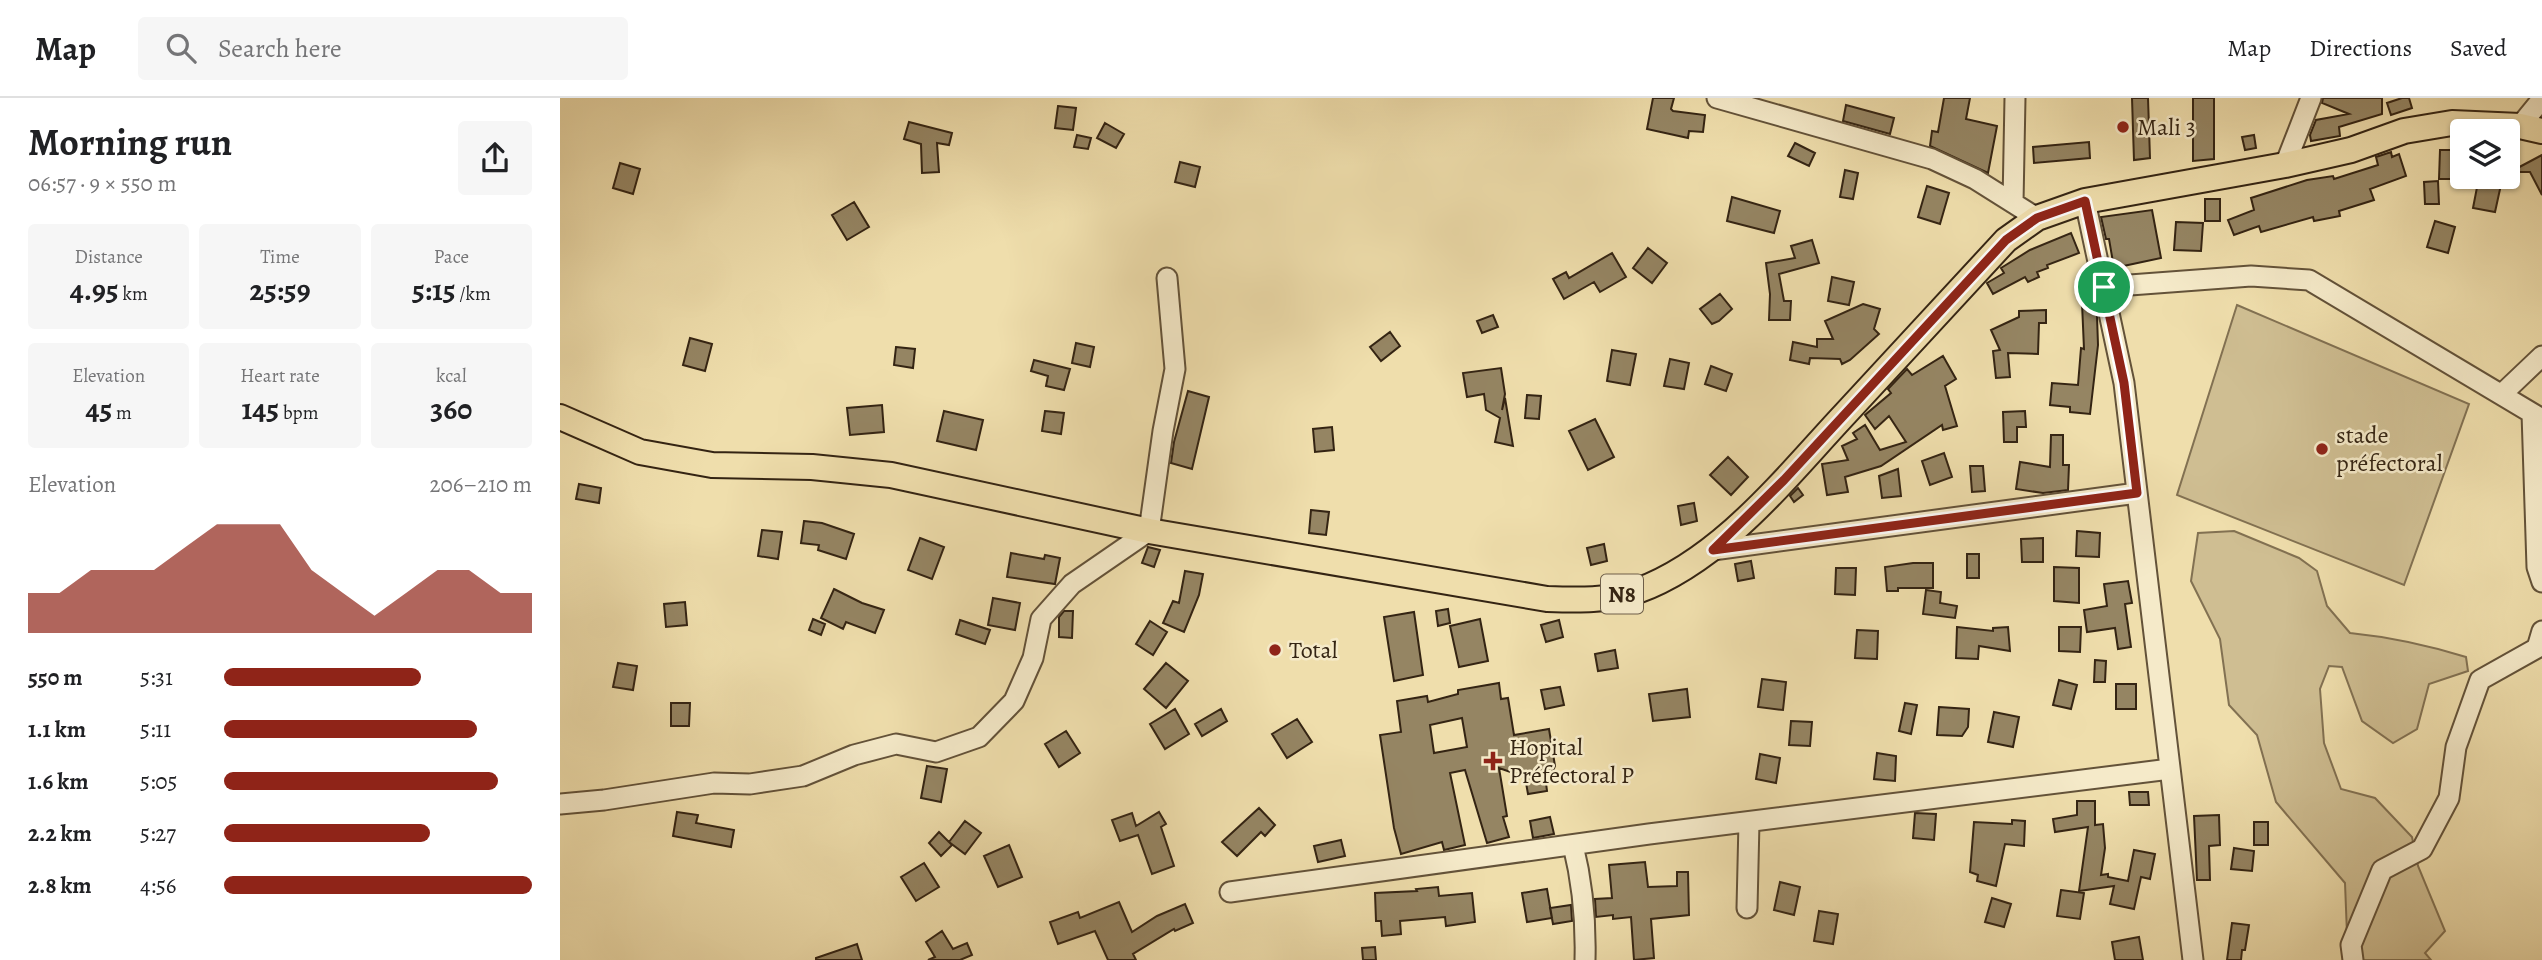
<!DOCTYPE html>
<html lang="en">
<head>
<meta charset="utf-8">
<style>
  :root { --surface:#fff; --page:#f6f6f6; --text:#202124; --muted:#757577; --line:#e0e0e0; --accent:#8f2418 }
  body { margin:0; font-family:Alegreya,serif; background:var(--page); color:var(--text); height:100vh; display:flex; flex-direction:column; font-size:26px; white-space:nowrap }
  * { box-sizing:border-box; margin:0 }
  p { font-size:23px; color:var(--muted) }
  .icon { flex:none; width:38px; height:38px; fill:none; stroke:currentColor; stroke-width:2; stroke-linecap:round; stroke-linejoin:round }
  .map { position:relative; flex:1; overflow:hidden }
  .details { display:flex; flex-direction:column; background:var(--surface); width:560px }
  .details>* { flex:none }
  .controls { position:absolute; left:1890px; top:21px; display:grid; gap:14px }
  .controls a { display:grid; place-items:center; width:70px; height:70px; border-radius:7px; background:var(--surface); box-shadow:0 2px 5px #0004; font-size:35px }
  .pin { position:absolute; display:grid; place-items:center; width:60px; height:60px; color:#fff; margin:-30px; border:4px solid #fff; border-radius:50%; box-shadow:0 2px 7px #0007 }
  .round { display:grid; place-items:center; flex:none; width:74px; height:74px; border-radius:7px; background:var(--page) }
  .overview { display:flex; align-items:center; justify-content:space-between; height:119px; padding:0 28px }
  h1 { font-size:38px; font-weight:700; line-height:52px }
  .figures { display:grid; grid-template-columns:repeat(3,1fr); gap:10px; height:119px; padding:7px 28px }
  .figures div { display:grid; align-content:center; border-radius:7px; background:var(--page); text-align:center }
  .figures b { font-size:30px; font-weight:700 }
  .figures small { font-size:19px; font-weight:400 }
  .figures p { font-size:19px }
  .chart { height:196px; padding:14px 28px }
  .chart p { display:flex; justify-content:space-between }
  .chart svg { width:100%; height:126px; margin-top:7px; fill:var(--accent); opacity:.7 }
  ul { padding:0 28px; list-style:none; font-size:23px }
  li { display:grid; grid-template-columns:112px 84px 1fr; align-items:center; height:52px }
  li i { height:18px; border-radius:9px; background:var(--accent) }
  header { display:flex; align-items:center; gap:42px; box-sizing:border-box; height:98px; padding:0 35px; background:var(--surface); border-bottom:2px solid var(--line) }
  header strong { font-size:33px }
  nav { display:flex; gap:38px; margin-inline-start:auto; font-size:24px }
  .search { width:490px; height:63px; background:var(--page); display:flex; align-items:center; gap:18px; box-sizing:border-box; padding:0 24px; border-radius:7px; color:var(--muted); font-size:26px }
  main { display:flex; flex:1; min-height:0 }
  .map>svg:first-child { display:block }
  .green { fill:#cfbe92; stroke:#827152; stroke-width:2 }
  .building { fill:#958563; stroke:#342413; stroke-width:2; fill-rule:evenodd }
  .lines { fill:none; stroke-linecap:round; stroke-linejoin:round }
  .minor-casing { stroke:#635239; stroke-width:23 }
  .major-casing { stroke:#342413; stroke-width:28 }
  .minor { stroke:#f5eac9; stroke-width:19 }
  .major { stroke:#efdeac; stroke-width:24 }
  .route-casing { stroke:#fff; stroke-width:14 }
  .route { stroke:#8f2418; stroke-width:9 }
  .poi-dot { fill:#8f2418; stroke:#f5eac9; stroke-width:2.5 }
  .labels { text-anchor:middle; stroke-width:5; stroke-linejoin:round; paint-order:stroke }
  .shield { fill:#f5eac9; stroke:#6e5f4a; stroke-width:2 }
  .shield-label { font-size:23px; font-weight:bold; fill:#342413 }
  .poi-label { font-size:24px; fill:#342413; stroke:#f5eac9; text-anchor:start }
</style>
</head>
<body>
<header>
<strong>Map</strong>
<div class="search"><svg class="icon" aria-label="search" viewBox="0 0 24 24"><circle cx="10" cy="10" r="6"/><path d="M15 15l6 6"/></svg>Search here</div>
<nav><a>Map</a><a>Directions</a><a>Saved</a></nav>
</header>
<main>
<section class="details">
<div class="overview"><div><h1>Morning run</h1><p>06:57 · 9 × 550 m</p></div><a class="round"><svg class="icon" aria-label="share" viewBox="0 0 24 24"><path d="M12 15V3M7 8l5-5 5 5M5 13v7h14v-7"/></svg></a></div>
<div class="figures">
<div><p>Distance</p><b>4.95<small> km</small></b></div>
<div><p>Time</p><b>25:59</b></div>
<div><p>Pace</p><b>5:15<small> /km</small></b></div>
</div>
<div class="figures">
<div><p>Elevation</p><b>45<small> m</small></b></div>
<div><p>Heart rate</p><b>145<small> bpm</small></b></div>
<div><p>kcal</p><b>360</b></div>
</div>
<div class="chart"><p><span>Elevation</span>206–210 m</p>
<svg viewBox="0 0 160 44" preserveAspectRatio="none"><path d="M0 44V30L10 30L20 22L30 22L40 22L50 14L60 6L70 6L80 6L90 22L100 30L110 38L120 30L130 22L140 22L150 30L160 30V44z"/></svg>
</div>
<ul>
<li><b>550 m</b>5:31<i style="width:64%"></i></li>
<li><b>1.1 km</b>5:11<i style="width:82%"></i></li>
<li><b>1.6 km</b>5:05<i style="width:89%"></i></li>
<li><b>2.2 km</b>5:27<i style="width:67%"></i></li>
<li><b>2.8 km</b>4:56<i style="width:100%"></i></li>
</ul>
</section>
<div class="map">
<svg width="1982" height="862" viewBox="0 0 1982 862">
  <rect width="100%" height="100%" fill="#efdeac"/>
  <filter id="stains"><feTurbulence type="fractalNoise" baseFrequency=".00286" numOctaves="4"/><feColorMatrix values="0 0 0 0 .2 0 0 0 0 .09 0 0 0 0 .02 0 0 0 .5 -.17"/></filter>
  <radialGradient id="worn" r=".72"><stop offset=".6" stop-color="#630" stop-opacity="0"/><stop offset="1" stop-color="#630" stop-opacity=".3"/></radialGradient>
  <path class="green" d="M1677,207L1909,306L1844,487L1617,397Z
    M1674,433L1739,460L1757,473L1767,508L1790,535C1830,539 1867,547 1906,559L1908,573L1869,586L1857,631L1833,645L1802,623L1782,569L1769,568L1760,591L1764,645L1781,691L1815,700L1852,739L1858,768L1885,833L1865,855L1871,862H1797L1787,836L1785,785L1716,704L1697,637L1669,607L1660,541L1631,483L1638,435Z"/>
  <path class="building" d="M1093,0H1114L1111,11L1113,13L1145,17L1143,34L1129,33L1128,40L1087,31Z
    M1384,0H1410L1406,21L1437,28L1428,75L1370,48L1372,33L1378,34Z
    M1572,0H1588L1590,60L1574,62Z
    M1633,0H1654V61L1633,63Z
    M1763,0H1822V16L1779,29L1780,38L1751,43L1750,37L1756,22L1789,16L1762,5Z
    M1842,0H1849L1852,10L1831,17L1827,5Z
    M1286,7L1334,20L1330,36L1283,23Z
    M498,8L516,10L513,32L495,30Z
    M349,24L392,35L389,47L377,45L379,74L362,75L361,46L344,41Z
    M545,25L564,36L556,50L537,40Z
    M517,37L531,40L528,51L514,49Z
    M1694,37L1696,50L1685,52L1682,39Z
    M1529,44L1530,60L1474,65L1473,49Z
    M1235,45L1255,55L1249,68L1228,58Z
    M1880,52H1901V81H1879Z
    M1831,54L1832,59L1839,56L1846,78L1810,91L1814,102L1779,113L1780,118L1754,123L1753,119L1701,134L1699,128L1674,137L1668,122L1694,112L1691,100L1747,82L1773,78L1774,81L1818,67L1816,59Z
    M1982,57V97L1970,74H1950Z
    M620,64L640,69L635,89L615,84Z
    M60,65L80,71L73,96L53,90Z
    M1285,72L1298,75L1293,101L1280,99Z
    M1919,79L1942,82L1935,114L1913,110Z
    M1878,83L1879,106H1865L1864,84Z
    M1367,88L1389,95L1380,126L1358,119Z
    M1172,99L1220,113L1214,135L1167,123Z
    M1645,101H1660V123H1645Z
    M294,104L309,129L287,142L272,117Z
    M1592,112L1601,160L1554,170L1549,141H1546L1541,119Z
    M1875,123L1895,129L1888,155L1867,149Z
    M1616,124L1643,125L1641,153L1614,152Z
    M1511,135L1519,155L1487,167L1488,170L1477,174L1479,179L1468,184L1465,179L1433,196L1427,185L1444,175L1441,170L1470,152Z
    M1252,142L1259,165L1219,176L1224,203H1231L1230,222H1209L1210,196L1206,165L1235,160L1231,148Z
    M1088,150L1107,165L1092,185L1073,170Z
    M1052,155L1066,179L1040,194L1034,184L1004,201L993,181L1006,174L1009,180Z
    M1272,179L1294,184L1289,207L1268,203Z
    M1160,196L1172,211L1159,223L1152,226L1140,211Z
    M1534,204L1537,218L1538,247L1530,316L1510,314V309L1490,307L1492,285L1518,287L1521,250L1524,251L1522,205Z
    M1303,206L1320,211L1314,231L1319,236L1290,262L1282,266L1280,261L1250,260L1249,266L1230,262L1233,244L1257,249V241H1273L1265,223Z
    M1486,212V225H1479L1478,256L1448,255L1450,279L1436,280L1433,253L1440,252L1431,232L1459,219V213Z
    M933,217L938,229L922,235L917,223Z
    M830,234L840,248L821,263L810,249Z
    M130,240L152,246L145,273L123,267Z
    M516,245L534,249L530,269L512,265Z
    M336,249L355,251L353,270L334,267Z
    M1052,252L1076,256L1070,287L1047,283Z
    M1383,258L1396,281L1385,288L1397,328L1383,332L1382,327L1321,368L1285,379L1288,394L1267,397L1262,366L1288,362L1282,348L1297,341L1293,335L1305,327L1320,352L1346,344L1329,318L1315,331L1305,317L1331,295L1328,291L1347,271L1352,277Z
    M1110,261L1129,265L1124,291L1104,288Z
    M474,262L510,271L504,292L486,288L488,278L471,273Z
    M1151,268L1172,276L1166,293L1145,286Z
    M941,270L945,296L942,312L945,300L953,348L935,344L940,320L926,312L924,296L907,299L903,275Z
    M628,293L649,299L632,371L611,365L614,344Z
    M967,297L981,298L979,321L965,320Z
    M322,307L324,334L290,337L287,310Z
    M384,313L423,322L416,352L377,343Z
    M485,313L504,315L501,336L482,333Z
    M1465,313L1466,329H1457V344H1444L1443,314Z
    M1035,321L1054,359L1028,372L1009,333Z
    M772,329L774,352L755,354L753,331Z
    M1491,337H1503V367H1509L1508,392L1483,395L1456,391L1460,364L1490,369Z
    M1384,355L1392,379L1370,387L1362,363Z
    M1168,359L1188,379L1171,397L1150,377Z
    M1410,368H1423L1425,393L1412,394Z
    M1338,371L1341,398L1322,400L1319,378Z
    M19,386L41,390L39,405L16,401Z
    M1238,390L1243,397L1234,404L1230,398Z
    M1134,405L1137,423L1121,427L1118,408Z
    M751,412L769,414L766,437L749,435Z
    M244,423L262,425L294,436L286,461L258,452L259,447L241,445Z
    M202,432L222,434L218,461L198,458Z
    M1517,433L1540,435L1539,459L1516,458Z
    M360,440L384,449L372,481L348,472Z
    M1483,440V464H1462L1461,441Z
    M1044,446L1047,463L1031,467L1027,450Z
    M588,449L600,452L594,469L582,465Z
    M451,455L484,461L485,457L500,460L495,486L447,479Z
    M1407,456H1419V480H1407Z
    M1191,463L1194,480L1178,483L1175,466Z
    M1353,465H1373V490H1338V493H1327L1325,469Z
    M1494,469L1519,470V505L1494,503Z
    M1276,470H1296L1295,497L1275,496Z
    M625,473L643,476L639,497L624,534L603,525L613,503L619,505Z
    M1568,483L1572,505L1565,506L1571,549L1558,551L1555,530L1527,534L1524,512L1547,508L1544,486Z
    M274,491L302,505L324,512L315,535L286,524L283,531L261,520Z
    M1366,492L1381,494L1380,505L1397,508L1395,520L1363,516Z
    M433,500L460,505L455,532L428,527Z
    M125,504L127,527L106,529L104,506Z
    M888,511L890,525L878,528L876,513Z
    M504,513H513L512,540L499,539V519Z
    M854,514L863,577L834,583L824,519Z
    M253,521L265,526L261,537L249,532Z
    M920,521L928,563L899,569L890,528Z
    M400,522L430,532L425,546L396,536Z
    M999,522L1003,539L986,544L981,527Z
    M590,523L607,534L593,557L576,546Z
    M1397,529L1433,533V530L1448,529L1450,553L1419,548L1418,561L1396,560Z
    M1499,529H1521L1520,554L1499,553Z
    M1297,532L1318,533L1317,561L1295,560Z
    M1055,552L1058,570L1038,573L1035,556Z
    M1535,562L1546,563L1545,584H1534Z
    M58,565L77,568L73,592L53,589Z
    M606,565L628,583L606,610L584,591Z
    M1202,581L1226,584L1223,612L1198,609Z
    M1499,582L1517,587L1511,611L1493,607Z
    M939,585L941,601L948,600L954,637L989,631L995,668L993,673L985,677L987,693L968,696L965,679L939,670L947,718L943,719L949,739L927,745L905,672L890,675L905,747L884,752L882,744L841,756L834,730L820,637L841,634L837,603L867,598L868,604L898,596V592ZM902,620L907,649L874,655L870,627Z
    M1556,586H1576V611H1556Z
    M1000,589L1004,607L985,611L981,592Z
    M1127,591L1130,619L1093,623L1089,596Z
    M111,605H130L129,628H111Z
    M1345,605L1357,607L1351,636L1339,633Z
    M1379,609L1409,611L1408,629L1402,638L1377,637Z
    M615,611L629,636L605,651L590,626Z
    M661,611L667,623L642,638L635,626Z
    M1434,614L1459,619L1453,649L1428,644Z
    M737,621L752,644L727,660L712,636Z
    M1231,623L1252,624L1250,648L1229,647Z
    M506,633L520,655L499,669L485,646Z
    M1317,655L1336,658L1335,683L1314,681Z
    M1200,656L1220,660L1216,685L1196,681Z
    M367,668L387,671L381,704L361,700Z
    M1569,694H1588L1589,707H1570Z
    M1517,703H1535V727L1543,726L1545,750L1541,777L1548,776V779L1568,783L1574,752L1595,756L1590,781L1581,779L1574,811L1550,806L1554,788L1519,793L1528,729L1495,734L1493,721L1517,717Z
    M699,710L715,727L705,738L701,734L677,758L662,744Z
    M117,714L138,717L136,725L174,732L171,749L113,738Z
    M599,714L606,726L601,729L614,768L592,776L578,737L560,743L552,722L572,715L576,728Z
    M1355,715L1376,716L1374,742L1353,740Z
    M1659,717L1660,747L1649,748L1650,782H1637L1634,718Z
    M990,719L994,736L973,740L970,723Z
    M1452,722L1465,723L1464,748L1445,746L1436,788L1417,783L1418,777L1410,774L1414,724L1452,726Z
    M405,723L421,735L405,756L389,744Z
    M1694,724H1708V747H1694Z
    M379,734L392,747L381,758L369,745Z
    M781,742L785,758L758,764L754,748Z
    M449,747L462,779L438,789L424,758Z
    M1674,750L1694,753L1692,773L1671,771Z
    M1085,764L1088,789L1117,788V774H1128L1129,817L1091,821L1094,860L1074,862L1071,819L1053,821V817L1036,819L1035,801L1052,800L1049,767Z
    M364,765L379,789L356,803L341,779Z
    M1220,784L1240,789L1234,817L1214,812Z
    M878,789L879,798L912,795L915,824L886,828L885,819L840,823L841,836L822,838L821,823H816L815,795L857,793L856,791Z
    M987,791L992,820L967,824L962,795Z
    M1501,792L1524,795L1520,821L1497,818Z
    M1432,800L1451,806L1444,829L1425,824Z
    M559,804L572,834L597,818L625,806L633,825L615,833L614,831L573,856L576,862H548L535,833L498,846L490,824L518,814L520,820Z
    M1011,807L1012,823L993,826L990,810Z
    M1259,813L1278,816L1273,846L1254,843Z
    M1672,825L1689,827L1685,852H1682L1681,862H1667Z
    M382,833L393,851L407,845L412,857L400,862H368L375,859L366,844Z
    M1579,839L1583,862H1555L1552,844Z
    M297,846L302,862H256V860Z
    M815,849L816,862H803L802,850Z"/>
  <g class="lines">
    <defs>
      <path id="minor" d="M1157,0L1372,61L1415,81L1477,120
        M1960,28L1982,1
        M1725,67L1751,0
        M1525,103L1564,285L1633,862
        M1453,105L1455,0
        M1543,189L1691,178L1749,182L1982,321
        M1942,296L1982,258
        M1972,315L1977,469L1982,484
        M1153,452L1577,395
        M0,706L44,702L154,685L190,686L243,678L294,657L336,646L376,654L419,639L454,603L473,560L481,521L512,486L589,433L603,333L615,271L607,180
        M1013,747C1022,783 1026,824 1025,862
        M670,794L1089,736L1610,671
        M1187,810L1189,724
        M1793,862L1791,847L1822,772L1862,751L1889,700L1896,649L1920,582L1977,550L1982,533"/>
      <path id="major" d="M0,319L80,354L152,367L252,369L331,377L589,433L987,501C1018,502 1048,503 1077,493C1162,462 1226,379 1286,315C1339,257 1393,200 1446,142L1477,120L1525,103L1725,67L1791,52L1844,33L1892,25L1960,28L1982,33"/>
    </defs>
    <use href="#minor" class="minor-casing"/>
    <use href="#major" class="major-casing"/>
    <use href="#minor" class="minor"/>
    <use href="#major" class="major"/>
  </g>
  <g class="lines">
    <defs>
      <path id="route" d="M1525,103L1564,285L1577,395L1153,452L1224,382L1446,142L1477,120Z"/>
    </defs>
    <use href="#route" class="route-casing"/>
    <use href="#route" class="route"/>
  </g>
  <g class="poi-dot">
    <circle cx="1563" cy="29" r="7"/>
    <circle cx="1762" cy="351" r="7"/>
    <circle cx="715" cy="552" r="7"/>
    <path d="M929.5 652.5h7v7h7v7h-7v7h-7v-7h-7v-7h7z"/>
  </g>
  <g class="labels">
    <rect class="shield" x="1041" y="476.5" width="42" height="39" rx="5"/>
    <g class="shield-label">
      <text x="1062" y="504">N8</text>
    </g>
    <g class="poi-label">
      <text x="1577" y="37">Mali 3</text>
      <text x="1776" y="345">stade<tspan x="1776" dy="28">préfectoral</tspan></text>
      <text x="729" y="560">Total</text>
      <text x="949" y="657">Hopital<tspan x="949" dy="28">Préfectoral P</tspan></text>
    </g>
  </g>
  <rect width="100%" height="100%" filter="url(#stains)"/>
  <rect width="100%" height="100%" fill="url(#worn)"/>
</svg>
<div class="controls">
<a><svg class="icon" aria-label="layers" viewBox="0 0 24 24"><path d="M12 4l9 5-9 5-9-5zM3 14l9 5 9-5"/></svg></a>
</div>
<div class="pin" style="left:1544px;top:189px;background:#1e9e55"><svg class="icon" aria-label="arrive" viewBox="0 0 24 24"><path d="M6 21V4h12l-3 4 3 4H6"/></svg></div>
</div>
</main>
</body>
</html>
